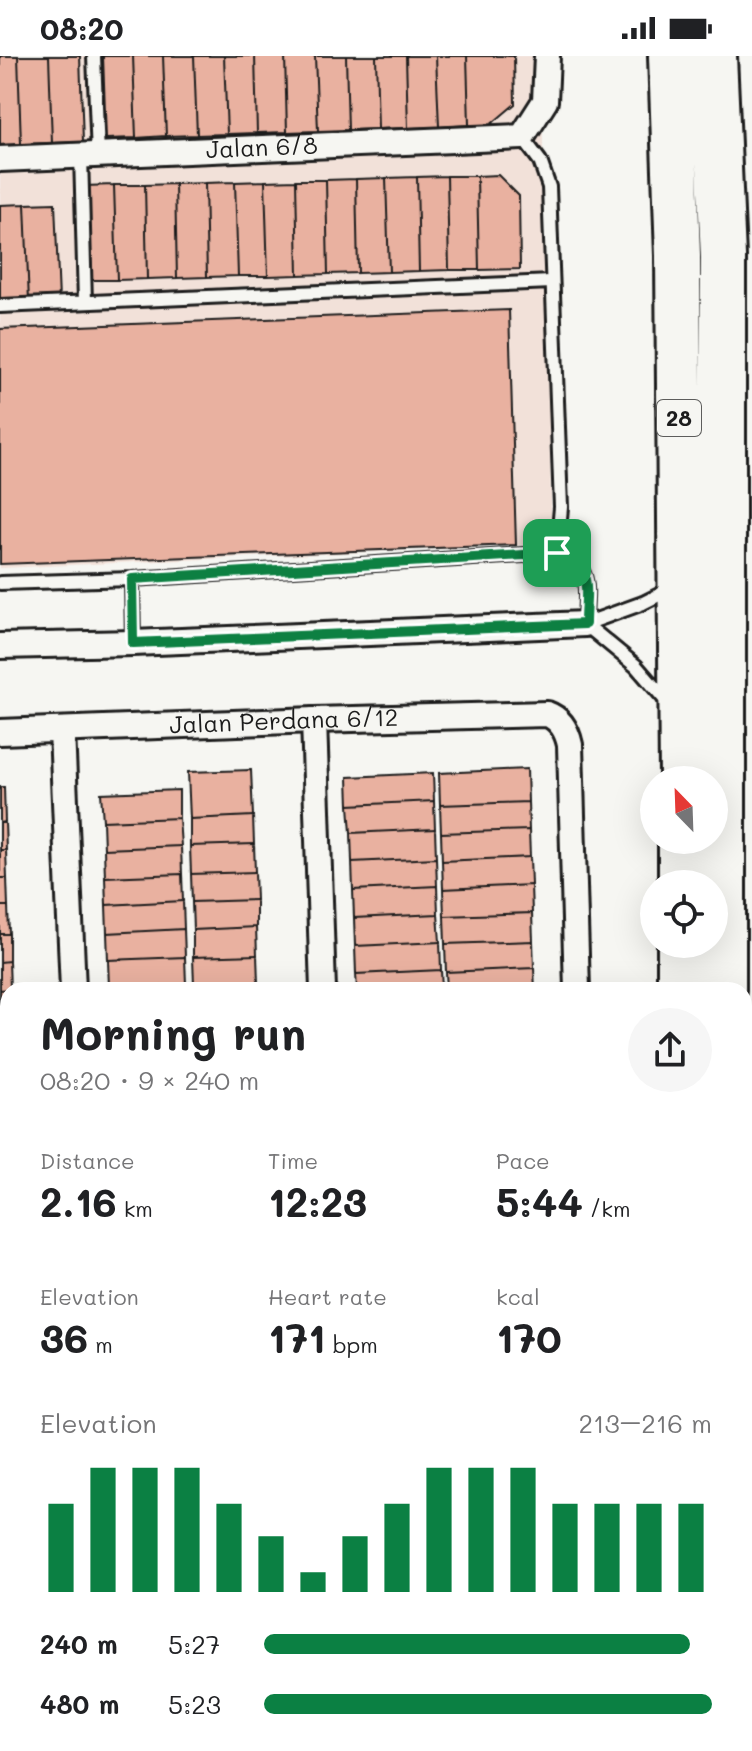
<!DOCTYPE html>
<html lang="en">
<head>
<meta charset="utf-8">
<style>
  :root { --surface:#fff; --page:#f6f6f6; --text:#202124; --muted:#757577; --accent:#0b8043 }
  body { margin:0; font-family:Mali,sans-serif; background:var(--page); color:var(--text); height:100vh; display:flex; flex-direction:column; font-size:30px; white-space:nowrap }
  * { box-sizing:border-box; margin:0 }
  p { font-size:26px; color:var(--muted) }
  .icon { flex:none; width:44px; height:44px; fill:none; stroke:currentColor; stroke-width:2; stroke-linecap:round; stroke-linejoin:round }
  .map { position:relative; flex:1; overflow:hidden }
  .details { position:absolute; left:0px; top:926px; width:752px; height:770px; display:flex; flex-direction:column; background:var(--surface); border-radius:24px 24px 0 0; box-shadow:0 8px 32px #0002 }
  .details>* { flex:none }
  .needle { width:52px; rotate:337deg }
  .fabs { position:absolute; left:640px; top:710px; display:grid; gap:16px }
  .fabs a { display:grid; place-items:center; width:88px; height:88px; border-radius:50%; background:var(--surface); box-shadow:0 8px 32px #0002; font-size:40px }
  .pin { position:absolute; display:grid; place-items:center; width:68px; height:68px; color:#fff; margin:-34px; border-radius:16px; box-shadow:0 4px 12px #0006 }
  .round { display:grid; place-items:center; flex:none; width:84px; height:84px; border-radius:42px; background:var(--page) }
  .head { display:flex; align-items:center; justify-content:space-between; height:136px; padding:0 40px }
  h1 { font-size:44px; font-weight:800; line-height:60px }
  .metrics { display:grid; grid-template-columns:repeat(3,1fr); gap:12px; height:136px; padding:8px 40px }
  .metrics div { display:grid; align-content:center }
  .metrics b { font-size:40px; font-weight:800 }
  .metrics small { font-size:22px; font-weight:400 }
  .metrics p { font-size:22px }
  .chart { height:224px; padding:16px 40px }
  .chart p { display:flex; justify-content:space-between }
  .chart svg { width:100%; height:144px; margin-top:8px; stroke:var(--accent); stroke-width:6 }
  ul { padding:0 40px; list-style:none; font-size:26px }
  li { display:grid; grid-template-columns:128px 96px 1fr; align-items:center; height:60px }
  li i { height:20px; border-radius:10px; background:var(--accent) }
  .status { display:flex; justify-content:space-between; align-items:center; height:56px; padding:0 40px; background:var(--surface); direction:ltr }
  .status svg { height:22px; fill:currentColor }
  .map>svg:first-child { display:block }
  .built { fill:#f2e1d9 }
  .building { fill:#e9b1a0; stroke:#1c1c1c; stroke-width:2 }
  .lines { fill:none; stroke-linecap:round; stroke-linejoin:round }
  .lane-casing { stroke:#1c1c1c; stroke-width:18 }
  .street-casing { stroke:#1c1c1c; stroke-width:30 }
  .highway-casing { stroke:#1c1c1c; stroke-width:50 }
  .lane { stroke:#f6f6f2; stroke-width:12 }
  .street { stroke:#f6f6f2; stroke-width:24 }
  .highway { stroke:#f6f6f2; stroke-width:44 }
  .route-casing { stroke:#fff; stroke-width:16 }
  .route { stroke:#0b8043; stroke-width:10 }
  .labels { text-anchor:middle; stroke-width:6; stroke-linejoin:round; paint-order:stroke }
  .shield { fill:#f6f6f2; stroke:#5d5d5c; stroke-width:2 }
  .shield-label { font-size:22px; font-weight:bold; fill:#1c1c1c }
  .street-label { font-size:24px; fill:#1c1c1c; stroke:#f6f6f2 }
</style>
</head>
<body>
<div class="status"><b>08:20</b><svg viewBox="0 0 49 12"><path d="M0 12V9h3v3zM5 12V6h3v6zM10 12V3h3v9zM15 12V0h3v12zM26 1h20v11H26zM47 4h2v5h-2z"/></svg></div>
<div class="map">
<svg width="752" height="1695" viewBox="0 0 752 1695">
  <rect width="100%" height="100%" fill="#f6f6f2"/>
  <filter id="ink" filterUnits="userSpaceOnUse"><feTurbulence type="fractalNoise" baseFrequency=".0125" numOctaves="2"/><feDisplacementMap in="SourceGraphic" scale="16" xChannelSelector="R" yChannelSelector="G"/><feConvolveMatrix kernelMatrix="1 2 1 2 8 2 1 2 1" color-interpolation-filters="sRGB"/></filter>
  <g filter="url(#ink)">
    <path class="built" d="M0,0H541L552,488L0,512Z
      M8,1304V1688H459V1695H0V1310Z"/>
    <path class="building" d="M0,0H18L21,88L0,89Z
      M18,0H49L52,87L21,88Z
      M49,0H80L83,86L52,87Z
      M103,0H133L136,82L106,83Z
      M133,0H163L166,80L136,82Z
      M163,0H194L197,79L166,80Z
      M194,0H224L227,78L197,79Z
      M224,0H255L257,77L227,78Z
      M255,0H285L287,76L257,77Z
      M285,0H315L318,75L287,76Z
      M315,0H346L348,74L318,75Z
      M346,0H376L378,73L348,74Z
      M376,0H406L408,72L378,73Z
      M406,0H436L439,71L408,72Z
      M436,0H467L469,69L439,71Z
      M467,0H514L515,48L489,70L469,69Z
      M498,119L519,140L520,213L479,214L477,120Z
      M447,120H477L479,214H449Z
      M447,120L449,214L419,215L417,121Z
      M417,121L419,215L389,216L386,122Z
      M386,122L389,216L358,217L356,123Z
      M356,123L358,217L328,218L326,124Z
      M296,124H326L328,218L298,219Z
      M296,124L298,219L268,220L265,125Z
      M265,125L268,220H238L235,126Z
      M235,126L238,220L207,221L205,127Z
      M205,127L207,221L177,222L175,128Z
      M175,128L177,222L147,223L145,129Z
      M114,129H145L147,223L117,224Z
      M114,129L117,224H87L84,130Z
      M55,147L59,244L29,246L25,148Z
      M25,148L29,246L0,247V149Z
      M509,254L516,489L0,508V273Z
      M527,713L528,746L440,749L439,717Z
      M251,714L253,760L190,763L188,716Z
      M433,717L434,745L349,749L348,721Z
      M0,731H4L5,766L0,767Z
      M179,734V762L103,765L101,737Z
      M434,745L435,773L351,777L349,749Z
      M528,746L529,774L441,777L440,749Z
      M253,760L254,788L190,790V763Z
      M179,762L181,790L104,793L103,765Z
      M5,766L6,794H0V767Z
      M435,773L436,802L352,806L351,777Z
      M529,774L530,801L442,805L441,777Z
      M254,788L255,816L191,818L190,790Z
      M181,790L182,818L105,821L104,793Z
      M0,794H6L7,822H0Z
      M530,801L531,829L443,833L442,805Z
      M436,802L437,830L353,834L352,806Z
      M255,816L256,844L192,846L191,818Z
      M182,818L183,845L106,849L105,821Z
      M0,822H7L8,850H0Z
      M531,829L532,857L444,860L443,833Z
      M437,830L438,858L354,862L353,834Z
      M256,844V871L193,874L192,846Z
      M183,845L184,873L107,877L106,849Z
      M0,850H8L9,878H0Z
      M532,857L533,885L445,888L444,860Z
      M438,858L440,886L355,890L354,862Z
      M256,871L257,899L193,901V874Z
      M184,873L185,901L108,904L107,877Z
      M0,878H9V905L0,906Z
      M533,885L534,912L446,916L445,888Z
      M440,886L441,914L356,918L355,890Z
      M257,899L258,927L194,929L193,901Z
      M185,901L186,929L109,932L108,904Z
      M9,905L10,933L0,934V906Z
      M534,912L535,934H447L446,916Z
      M441,914L442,934H357L356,918Z
      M258,927V934H194V929Z
      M186,929V934H109V932Z
      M10,933L8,934V961H0V934Z
      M0,961H8V988L0,989Z
      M8,988V1016L0,1017V989Z
      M8,1016V1044H0V1017Z
      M0,1044H8V1072H0Z
      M0,1072H8V1100H0Z
      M0,1100H8V1128H0Z
      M0,1128H8V1156H0Z
      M0,1176H8V1209L0,1210Z
      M8,1209V1240L0,1241V1210Z
      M8,1322V1422L0,1430V1326Z
      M8,1497V1537L1,1540L0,1500Z
      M70,1688H133L148,1694L67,1695Z"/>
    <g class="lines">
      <defs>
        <path id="lane" d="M94,0L98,100
          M522,81L540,105L549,131L561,451L557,497
          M81,99L85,246
          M0,250L552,226
          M132,523L133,587
          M0,527L132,523L557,497C595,510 585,534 585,568
          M585,568L636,610L669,648
          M585,568L643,547L671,533
          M0,1162H8
          M5,1695L11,1688
          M210,1695L211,1688"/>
        <g id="street">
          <path id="s1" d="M0,103L522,81L545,45L547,0"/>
          <path d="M0,590L133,587L585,568"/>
          <path d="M314,664L323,934"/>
          <path d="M62,675L73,934"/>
          <path id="s2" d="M0,676L314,664L547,658C561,663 567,675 570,689L577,934"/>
        </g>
        <path id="highway" d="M671,0L678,200L682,724
          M714,0L723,201V934
          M681,828V784
          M680,934V888
          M744,1504L752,1531
          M577,1695L579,1688
          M644,1695L645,1688
          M690,1695L691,1688"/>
      </defs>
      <use href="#lane" class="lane-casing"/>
      <use href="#street" class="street-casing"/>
      <use href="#highway" class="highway-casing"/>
      <use href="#lane" class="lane"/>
      <use href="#street" class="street"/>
      <use href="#highway" class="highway"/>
    </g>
  </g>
  <g class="lines" filter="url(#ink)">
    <defs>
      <path id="route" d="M557,497C595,510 585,534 585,568L133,587L132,523Z"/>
    </defs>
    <use href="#route" class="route-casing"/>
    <use href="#route" class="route"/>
  </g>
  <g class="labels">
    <rect class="shield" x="657" y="344" width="44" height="36" rx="6"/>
    <g class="shield-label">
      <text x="679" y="370">28</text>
    </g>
    <g class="street-label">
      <text dy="8" stroke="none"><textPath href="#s1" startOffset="262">Jalan 6/8</textPath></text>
      <text dy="8" stroke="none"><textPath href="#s2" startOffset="284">Jalan Perdana 6/12</textPath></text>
    </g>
  </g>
</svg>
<div class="fabs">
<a><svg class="needle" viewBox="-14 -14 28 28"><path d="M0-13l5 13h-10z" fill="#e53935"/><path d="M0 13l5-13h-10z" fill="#757577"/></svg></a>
<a><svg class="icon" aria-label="locate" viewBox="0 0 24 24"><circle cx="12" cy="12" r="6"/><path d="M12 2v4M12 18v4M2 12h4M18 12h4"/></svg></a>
</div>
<div class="pin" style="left:557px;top:497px;background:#1e9e55"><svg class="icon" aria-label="arrive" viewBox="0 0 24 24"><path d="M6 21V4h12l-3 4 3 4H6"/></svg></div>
<section class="details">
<div class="head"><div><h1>Morning run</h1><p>08:20 · 9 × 240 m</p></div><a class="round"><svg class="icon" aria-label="share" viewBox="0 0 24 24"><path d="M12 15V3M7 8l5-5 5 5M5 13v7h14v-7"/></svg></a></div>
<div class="metrics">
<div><p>Distance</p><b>2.16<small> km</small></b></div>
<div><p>Time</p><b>12:23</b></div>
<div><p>Pace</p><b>5:44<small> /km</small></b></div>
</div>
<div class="metrics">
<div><p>Elevation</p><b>36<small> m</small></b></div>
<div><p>Heart rate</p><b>171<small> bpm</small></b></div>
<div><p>kcal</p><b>170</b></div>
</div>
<div class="chart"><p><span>Elevation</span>213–216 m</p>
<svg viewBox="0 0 160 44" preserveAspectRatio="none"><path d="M5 44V17M15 44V6M25 44V6M35 44V6M45 44V17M55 44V27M65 44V38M75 44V27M85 44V17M95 44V6M105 44V6M115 44V6M125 44V17M135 44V17M145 44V17M155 44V17"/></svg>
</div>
<ul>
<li><b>240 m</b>5:27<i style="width:95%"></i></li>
<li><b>480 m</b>5:23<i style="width:100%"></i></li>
</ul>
</section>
</div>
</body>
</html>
